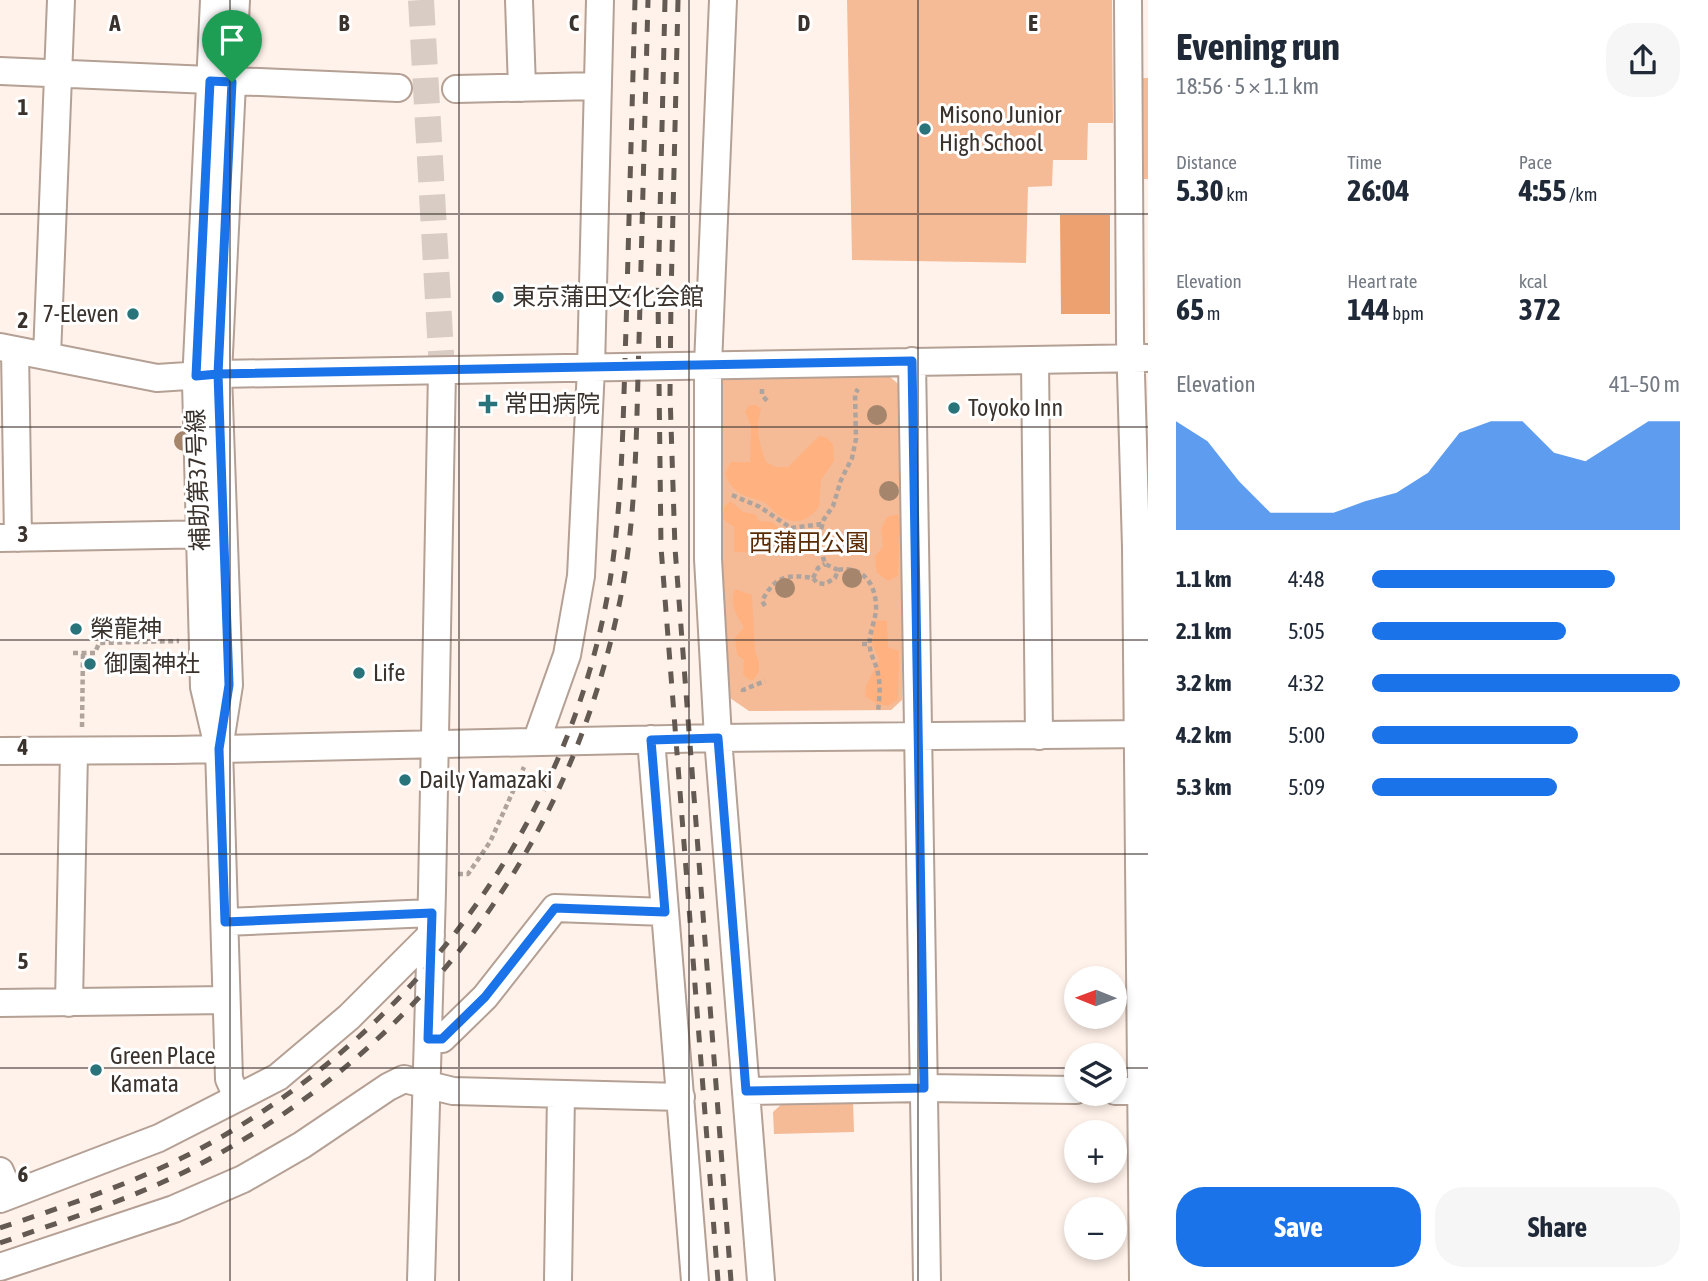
<!DOCTYPE html>
<html lang="en">
<head>
<meta charset="utf-8">
<style>
  :root { --surface:#fff; --page:#f6f6f7; --text:#1f2937; --muted:#747a83; --accent:#1a73e8 }
  body { margin:0; font-family:"Asap Condensed","Noto Sans JP",sans-serif; background:var(--page); color:var(--text); height:100vh; display:flex; flex-direction:column; font-size:26px; white-space:nowrap }
  * { box-sizing:border-box; margin:0 }
  p { font-size:23px; color:var(--muted) }
  .icon { flex:none; width:38px; height:38px; fill:none; stroke:currentColor; stroke-width:2; stroke-linecap:round; stroke-linejoin:round }
  .map { position:relative; flex:1; overflow:hidden }
  .sheet { display:flex; flex-direction:column; background:var(--surface); width:560px }
  .sheet>* { flex:none }
  .needle { width:46px; rotate:271deg }
  .buttons { position:absolute; left:1064px; top:966px; display:grid; gap:14px }
  .buttons a { display:grid; place-items:center; width:63px; height:63px; border-radius:50%; background:var(--surface); box-shadow:0 4px 10px #0003; font-size:35px }
  .pin { position:absolute; display:grid; place-items:center; width:60px; height:60px; color:#fff; margin:-72px -30px; border-radius:50% 50% 50% 0; rotate:-45deg; box-shadow:0 0 7px #0007 }
  .pin .icon { rotate:45deg }
  .round { display:grid; place-items:center; flex:none; width:74px; height:74px; border-radius:28px; background:var(--page) }
  .summary { display:flex; align-items:center; justify-content:space-between; height:119px; padding:0 28px }
  h1 { font-size:38px; font-weight:700; line-height:52px }
  .figures { display:grid; grid-template-columns:repeat(3,1fr); gap:10px; height:119px; padding:7px 28px }
  .figures div { display:grid; align-content:center }
  .figures b { font-size:30px; font-weight:700 }
  .figures small { font-size:19px; font-weight:400 }
  .figures p { font-size:19px }
  .chart { height:196px; padding:14px 28px }
  .chart p { display:flex; justify-content:space-between }
  .chart svg { width:100%; height:126px; margin-top:7px; fill:var(--accent); opacity:.7 }
  .action { display:flex; gap:14px; margin-top:auto; padding:14px 28px }
  .action a { flex:1; height:80px; border-radius:28px; background:var(--accent); color:#fff; font-size:28px; font-weight:700; line-height:80px; text-align:center }
  .action a+a { background:var(--page); color:var(--text) }
  ul { padding:0 28px; list-style:none; font-size:23px }
  li { display:grid; grid-template-columns:112px 84px 1fr; align-items:center; height:52px }
  li i { height:18px; border-radius:9px; background:var(--accent) }
  main { display:flex; flex:1; min-height:0 }
  .map>svg:first-child { display:block }
  .green { fill:#f5bb97 }
  .forest { fill:#ffb180 }
  .water { fill:#eda170 }
  .lines { fill:none; stroke-linecap:round; stroke-linejoin:round }
  .minor-tunnel { stroke:#d8ccc4; stroke-width:26; stroke-dasharray:26 13; stroke-linecap:butt }
  .minor-casing { stroke:#b4a094; stroke-width:30 }
  .path { stroke:#afa49d; stroke-width:4.5; stroke-dasharray:5 3.5; stroke-linecap:butt }
  .minor { stroke:#fff; stroke-width:26 }
  .rail { stroke:#635a54; stroke-width:5; stroke-dasharray:12 12; stroke-linecap:butt }
  .tree { fill:#a5856c }
  .route-casing { stroke:#fff; stroke-width:14 }
  .route { stroke:#1a73e8; stroke-width:9 }
  .grid { fill:none; stroke:#3a322d; stroke-width:2; stroke-opacity:0.55 }
  .poi-dot { fill:#29737a; stroke:#fff; stroke-width:2.5 }
  .labels { text-anchor:middle; stroke-width:6; stroke-linejoin:round; paint-order:stroke }
  .poi-label { font-size:24px; fill:#3a322d; stroke:#fff; text-anchor:start }
  .street-label { font-size:24px; fill:#3a322d; stroke:#fff }
  .park-label { font-size:24px; fill:#5b2b04; stroke:#fff }
  .grid-label { font-size:23px; text-anchor:middle; font-weight:bold; fill:#3a322d; stroke:#fff; stroke-width:6; stroke-linejoin:round; paint-order:stroke }
</style>
</head>
<body>
<main>
<div class="map">
<svg width="1148" height="1281" viewBox="0 0 1148 1281">
  <rect width="100%" height="100%" fill="#fff2ea"/>
  <path class="green" d="M847,0H1112L1113,123H1088L1087,160H1053L1052,186L1028,187L1026,263L852,260Z
    M1148,78V179H1144L1143,78Z
    M889,376L903,388L902,700L891,710L749,711L727,696L715,548V389L722,380Z
    M785,1101H853L854,1132L774,1134L773,1112Z"/>
  <path class="forest" d="M750,405H756L761,409C755,429 759,443 766,462L776,467H788L819,436L826,437L833,444L834,461L821,480L819,507C806,523 793,526 776,513C772,510 769,505 764,502C745,495 734,496 725,474L731,462H750L751,426L745,411Z
    M731,501L743,512L755,514L759,521L773,522L779,528V541L785,545V550L780,553L734,552V527L723,519L724,507Z
    M898,514L900,526L898,576L888,581L876,572L875,556L883,547L881,529L887,517Z
    M735,589L752,595L755,651L759,662V672L753,680L747,679L743,673L744,660L737,655L735,638L744,627C736,615 729,603 735,589Z
    M874,620L887,621L888,647L899,651L898,699L888,706L877,704L865,696L866,686L879,660L872,644Z"/>
  <path class="water" d="M1060,215H1110V314H1061Z"/>
  <g class="lines">
    <path class="minor-tunnel" d="M421,0L442,371"/>
    <defs>
      <path id="minor" d="M214,0L196,383L204,687L215,734
        M236,0L218,374L229,685L219,749L220,780L229,1079L237,1097
        M519,0L522,88
        M723,0L708,365V559L718,738L761,1281
        M1128,0L1130,339L1136,547L1143,1281
        M0,71L398,88
        M456,89L598,86
        M0,347L157,378L218,374L1146,358
        M15,350L18,538
        M47,356L61,0
        M912,361L927,1281
        M1035,361L1039,736
        M0,538L216,534
        M651,739L695,1281
        M536,742L567,655L581,576L591,368L600,0
        M0,751L173,750L718,738L1148,734
        M225,922L431,913
        M0,1003L226,1000
        M69,1003L74,751
        M428,1039H442L485,997L555,908L665,912
        M746,1091L924,1088L1076,1090
        M1115,1091H1148
        M0,1171L10,1195
        M0,1199L159,1138L278,1077L349,1017L431,935
        M0,1267L174,1209L243,1179L302,1145L388,1087L404,1079L453,1091L681,1097
        M421,1281L432,891L442,371
        M558,1281L561,1094"/>
    </defs>
    <use href="#minor" class="minor-casing"/>
    <path class="path" d="M762,389V395L769,403
      M732,495L760,507L791,528L822,524
      M838,570C864,565 877,586 876,610C875,623 868,634 870,648C871,657 877,665 878,674C881,686 879,700 878,712
      M813,578L818,568L825,564
      M765,606L762,601C775,576 787,574 813,578L817,583L825,584L835,578L838,570L825,564L818,540L824,519L833,506L841,480L852,458L856,439L855,394L858,389
      M862,644H869
      M73,653H95L99,643L179,641
      M743,692V690L765,681
      M82,727L83,653
      M458,874H468L490,842L524,767"/>
    <use href="#minor" class="minor"/>
    <path class="rail" d="M665,0L658,297L661,547L718,1281
      M678,0L671,297L670,394L675,548L731,1281
      M0,1228C65,1206 131,1184 192,1153C411,1039 570,825 610,581C623,498 623,413 626,329C629,219 632,110 635,0
      M0,1243C68,1219 138,1197 202,1163C417,1049 563,856 616,619C637,529 636,434 639,341C642,228 645,114 648,0"/>
  </g>
  <g class="tree">
    <circle cx="877" cy="415" r="10"/>
    <circle cx="184" cy="441" r="10"/>
    <circle cx="889" cy="491" r="10"/>
    <circle cx="852" cy="578" r="10"/>
    <circle cx="785" cy="588" r="10"/>
  </g>
  <g class="lines">
    <defs>
      <path id="route" d="M232,82L218,374L229,685L219,749L225,922L432,913L428,1039H442L485,997L555,908L665,912L651,740L718,738L746,1091L924,1088L912,361L218,374L196,376L210,81L232,82"/>
    </defs>
    <use href="#route" class="route-casing"/>
    <use href="#route" class="route"/>
  </g>
  <path class="grid" d="M230,0V1281M459,0V1281M689,0V1281M918,0V1281M0,214H1148M0,427H1148M0,640H1148M0,854H1148M0,1068H1076M1115,1068H1148"/>
  <g class="poi-dot">
    <circle cx="925" cy="129" r="7"/>
    <circle cx="498" cy="297" r="7"/>
    <circle cx="133" cy="314" r="7"/>
    <path d="M484.5 393.5h7v7h7v7h-7v7h-7v-7h-7v-7h7z"/>
    <circle cx="954" cy="408" r="7"/>
    <circle cx="76" cy="629" r="7"/>
    <circle cx="90" cy="664" r="7"/>
    <circle cx="359" cy="673" r="7"/>
    <circle cx="405" cy="780" r="7"/>
    <circle cx="96" cy="1070" r="7"/>
  </g>
  <g class="labels">
    <g class="poi-label">
      <text x="939" y="123">Misono Junior<tspan x="939" dy="28">High School</tspan></text>
      <text x="512" y="305">東京蒲田文化会館</text>
      <text x="119" y="322" text-anchor="end">7-Eleven</text>
      <text x="504" y="412">常田病院</text>
      <text x="968" y="416">Toyoko Inn</text>
      <text x="90" y="637">榮龍神</text>
      <text x="104" y="672">御園神社</text>
      <text x="373" y="681">Life</text>
      <text x="419" y="788">Daily Yamazaki</text>
      <text x="110" y="1064">Green Place<tspan x="110" dy="28">Kamata</tspan></text>
    </g>
    <g class="street-label">
      <text transform="translate(198 480) rotate(-92)" y="8">補助第37号線</text>
    </g>
    <g class="park-label">
      <text x="809" y="551">西蒲田公園</text>
    </g>
  </g>
  <g class="grid-label">
    <text x="115" y="31">A</text>
    <text x="344" y="31">B</text>
    <text x="574" y="31">C</text>
    <text x="804" y="31">D</text>
    <text x="1033" y="31">E</text>
    <text x="23" y="115">1</text>
    <text x="23" y="328">2</text>
    <text x="23" y="542">3</text>
    <text x="23" y="755">4</text>
    <text x="23" y="969">5</text>
    <text x="23" y="1182">6</text>
  </g>
</svg>
<div class="buttons">
<a><svg class="needle" viewBox="-14 -14 28 28"><path d="M0-13l5 13h-10z" fill="#e53935"/><path d="M0 13l5-13h-10z" fill="#747a83"/></svg></a>
<a><svg class="icon" aria-label="layers" viewBox="0 0 24 24"><path d="M12 4l9 5-9 5-9-5zM3 14l9 5 9-5"/></svg></a>
<a>+</a>
<a>−</a>
</div>
<div class="pin" style="left:232px;top:82px;background:#1e9e55"><svg class="icon" aria-label="arrive" viewBox="0 0 24 24"><path d="M6 21V4h12l-3 4 3 4H6"/></svg></div>
</div>
<section class="sheet">
<div class="summary"><div><h1>Evening run</h1><p>18:56 · 5 × 1.1 km</p></div><a class="round"><svg class="icon" aria-label="share" viewBox="0 0 24 24"><path d="M12 15V3M7 8l5-5 5 5M5 13v7h14v-7"/></svg></a></div>
<div class="figures">
<div><p>Distance</p><b>5.30<small> km</small></b></div>
<div><p>Time</p><b>26:04</b></div>
<div><p>Pace</p><b>4:55<small> /km</small></b></div>
</div>
<div class="figures">
<div><p>Elevation</p><b>65<small> m</small></b></div>
<div><p>Heart rate</p><b>144<small> bpm</small></b></div>
<div><p>kcal</p><b>372</b></div>
</div>
<div class="chart"><p><span>Elevation</span>41–50 m</p>
<svg viewBox="0 0 160 44" preserveAspectRatio="none"><path d="M0 44V6L10 13L20 27L30 38L40 38L50 38L60 34L70 31L80 24L90 10L100 6L110 6L120 17L130 20L140 13L150 6L160 6V44z"/></svg>
</div>
<ul>
<li><b>1.1 km</b>4:48<i style="width:79%"></i></li>
<li><b>2.1 km</b>5:05<i style="width:63%"></i></li>
<li><b>3.2 km</b>4:32<i style="width:100%"></i></li>
<li><b>4.2 km</b>5:00<i style="width:67%"></i></li>
<li><b>5.3 km</b>5:09<i style="width:60%"></i></li>
</ul>
<div class="action"><a>Save</a><a>Share</a></div>
</section>
</main>
</body>
</html>
